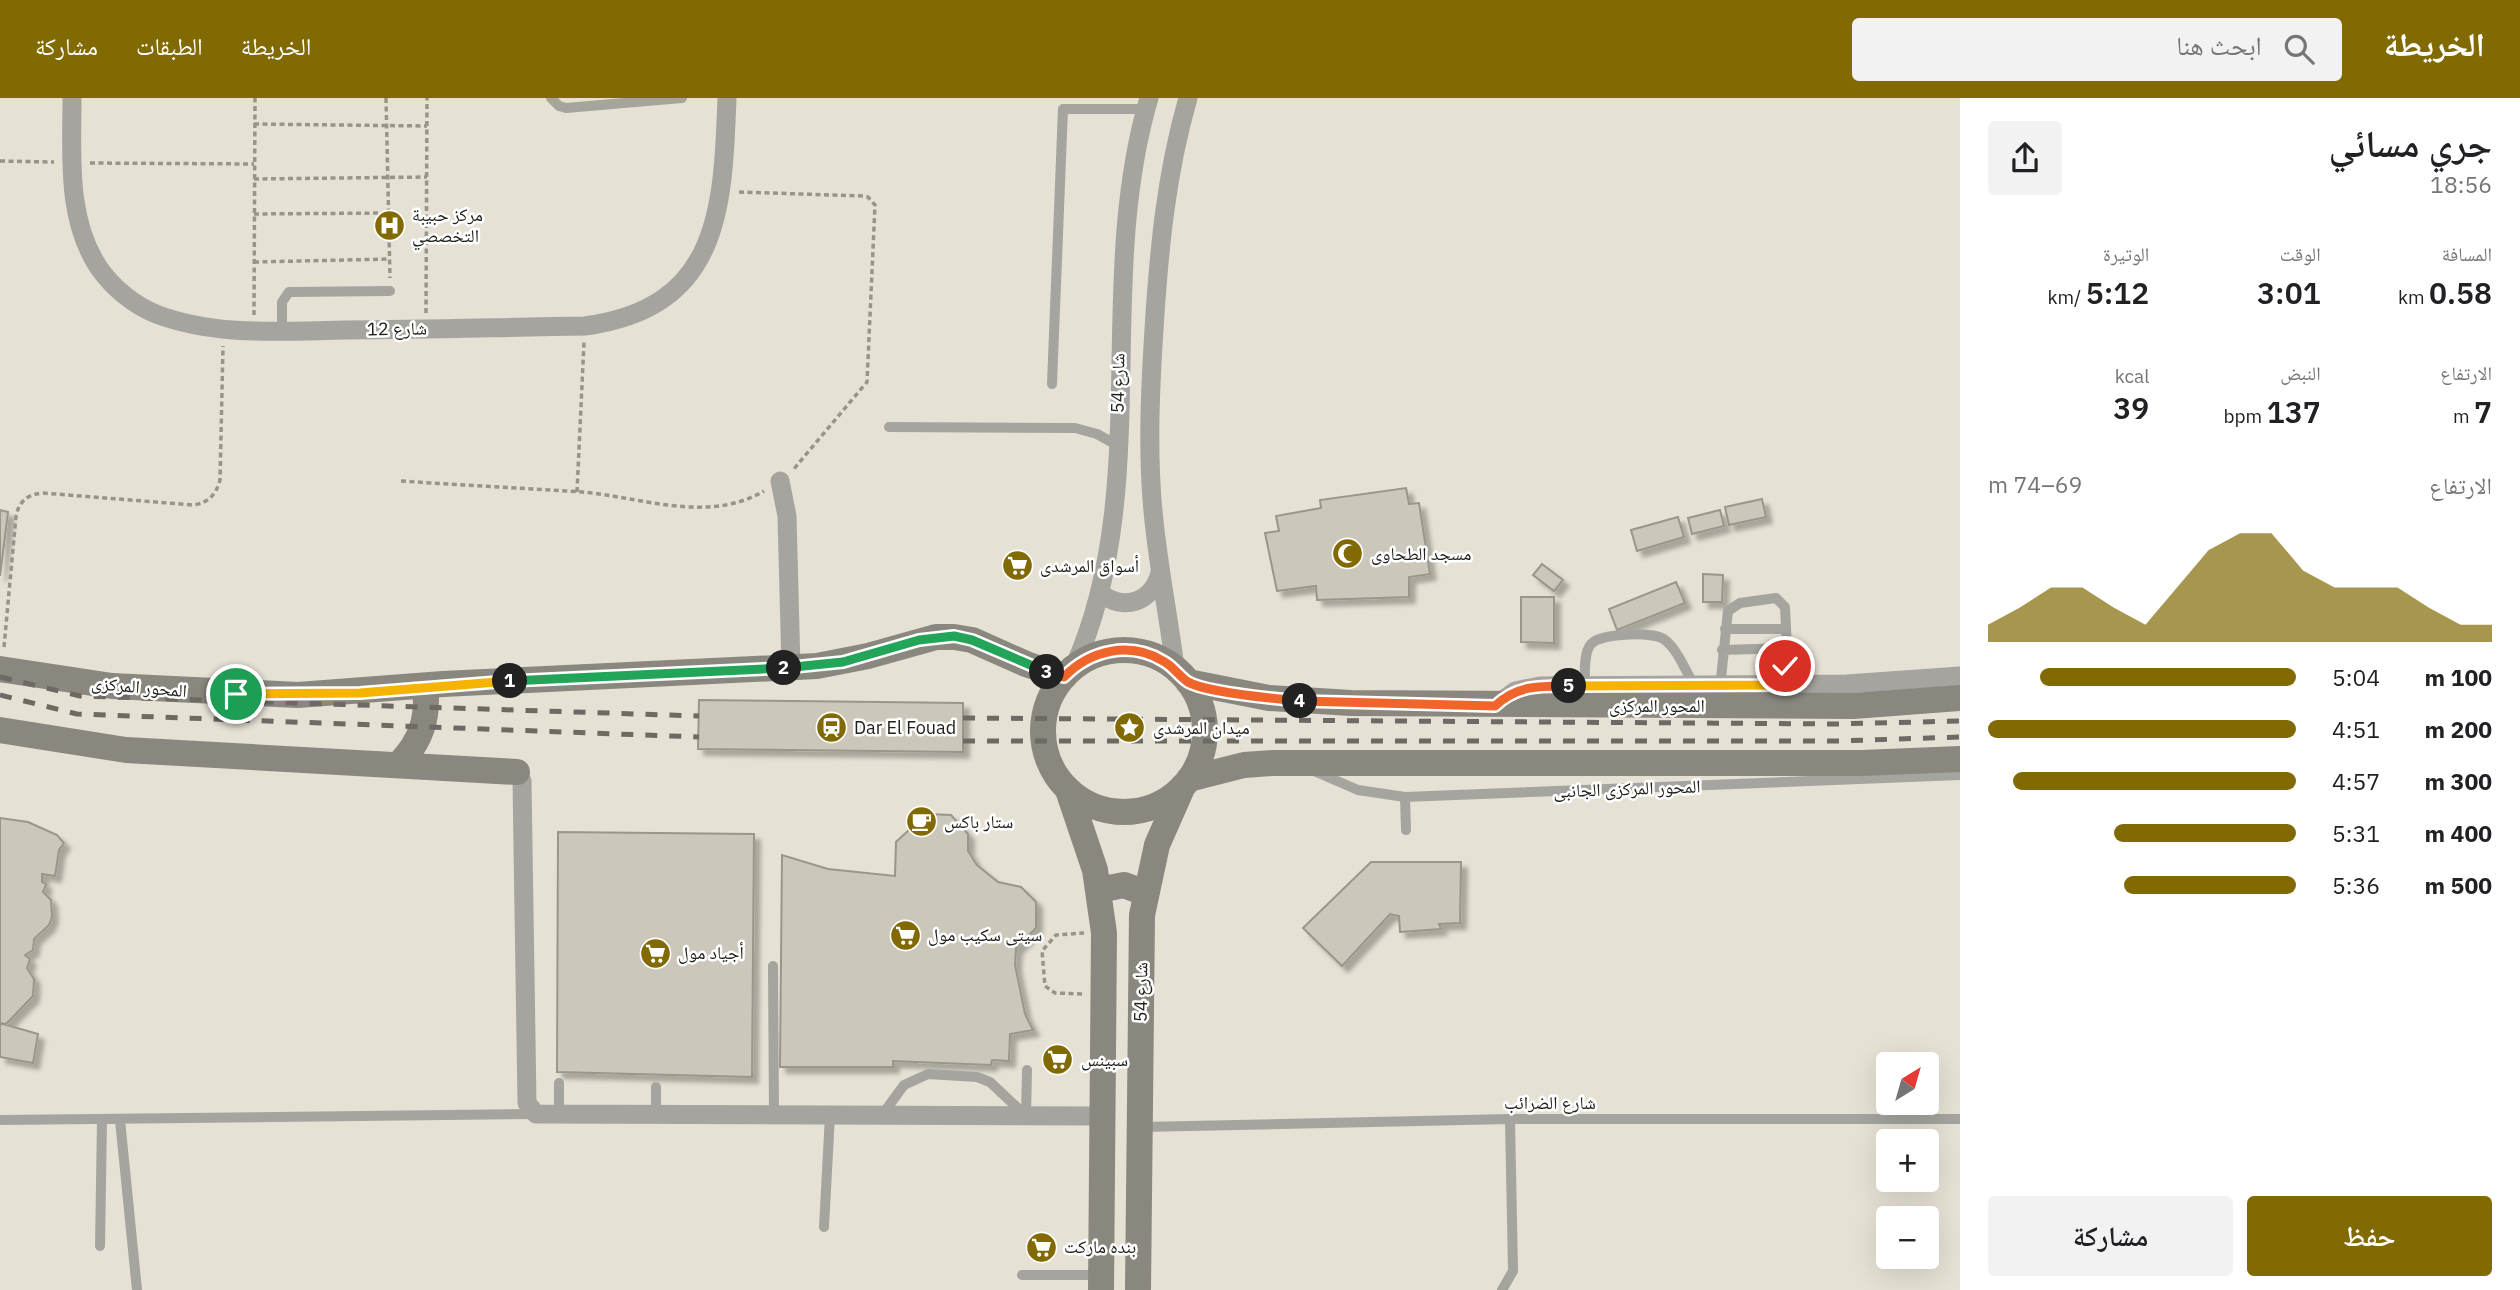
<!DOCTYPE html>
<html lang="ar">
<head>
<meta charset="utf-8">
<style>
  :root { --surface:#fff; --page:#f2f2f2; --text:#202124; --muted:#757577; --accent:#826a03 }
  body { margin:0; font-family:"IBM Plex Sans","Noto Naskh Arabic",sans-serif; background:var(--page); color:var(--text); direction:rtl; height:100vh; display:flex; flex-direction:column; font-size:26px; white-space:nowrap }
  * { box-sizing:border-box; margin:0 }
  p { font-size:23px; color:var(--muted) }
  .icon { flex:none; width:38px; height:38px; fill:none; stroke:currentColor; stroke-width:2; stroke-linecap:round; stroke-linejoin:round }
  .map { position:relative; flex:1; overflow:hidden; direction:ltr }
  .sheet { display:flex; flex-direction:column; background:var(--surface); width:560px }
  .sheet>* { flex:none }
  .needle { width:46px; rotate:37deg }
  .fabs { position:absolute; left:1876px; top:954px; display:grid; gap:14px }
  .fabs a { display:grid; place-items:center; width:63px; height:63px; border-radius:7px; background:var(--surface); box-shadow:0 7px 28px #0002; font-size:35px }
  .pin { position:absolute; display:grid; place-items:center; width:60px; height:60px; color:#fff; margin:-30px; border:4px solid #fff; border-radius:50%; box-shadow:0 2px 7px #0007 }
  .km { position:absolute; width:35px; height:35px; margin:-18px; border-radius:50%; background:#222; color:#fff; font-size:19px; line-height:35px; text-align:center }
  .round { display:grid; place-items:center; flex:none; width:74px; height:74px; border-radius:7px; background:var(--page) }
  .summary { display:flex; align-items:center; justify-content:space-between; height:119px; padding:0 28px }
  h1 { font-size:38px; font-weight:600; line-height:52px }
  .figures { display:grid; grid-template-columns:repeat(3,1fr); gap:10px; height:119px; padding:7px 28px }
  .figures div { display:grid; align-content:center }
  .figures b { font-size:30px; font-weight:600 }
  .figures small { font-size:19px; font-weight:400 }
  .figures p { font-size:19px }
  .chart { height:196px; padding:14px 28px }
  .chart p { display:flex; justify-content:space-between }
  .chart svg { width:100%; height:126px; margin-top:7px; fill:var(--accent); opacity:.7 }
  .action { display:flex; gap:14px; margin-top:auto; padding:14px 28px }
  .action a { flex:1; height:80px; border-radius:7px; background:var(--accent); color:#fff; font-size:28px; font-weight:600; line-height:80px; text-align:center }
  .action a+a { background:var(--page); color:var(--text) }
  ul { padding:0 28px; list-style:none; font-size:23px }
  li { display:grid; grid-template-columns:112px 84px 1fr; align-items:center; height:52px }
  li i { height:18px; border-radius:9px; background:var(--accent) }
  header { display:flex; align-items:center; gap:42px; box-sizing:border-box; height:98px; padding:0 35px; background:var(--accent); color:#fff }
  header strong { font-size:33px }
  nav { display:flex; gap:38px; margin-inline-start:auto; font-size:24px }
  .search { width:490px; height:63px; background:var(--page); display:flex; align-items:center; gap:18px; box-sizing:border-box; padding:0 24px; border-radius:7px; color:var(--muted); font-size:26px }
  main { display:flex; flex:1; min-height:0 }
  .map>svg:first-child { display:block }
  .building { fill:#cbc7ba; stroke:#9a968a; stroke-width:2; filter:url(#shadow) }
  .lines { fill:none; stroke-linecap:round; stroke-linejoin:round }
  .path { stroke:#97958b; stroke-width:3.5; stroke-dasharray:5 3.5; stroke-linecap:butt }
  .lane { stroke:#a6a49f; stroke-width:10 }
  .street { stroke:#a6a49f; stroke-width:19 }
  .secondary { stroke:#8a877f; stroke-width:26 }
  .rail { stroke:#6c6a62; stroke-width:5; stroke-dasharray:12 12; stroke-linecap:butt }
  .split-1-casing { stroke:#fff; stroke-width:14 }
  .split-2-casing { stroke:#fff; stroke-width:14 }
  .split-3-casing { stroke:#fff; stroke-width:14 }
  .split-4-casing { stroke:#fff; stroke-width:14 }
  .split-5-casing { stroke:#fff; stroke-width:14 }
  .split-6-casing { stroke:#fff; stroke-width:14 }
  .split-1 { stroke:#f5b400; stroke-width:9 }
  .split-2 { stroke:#22a559; stroke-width:9 }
  .split-3 { stroke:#22a559; stroke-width:9 }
  .split-4 { stroke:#f0652b; stroke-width:9 }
  .split-5 { stroke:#f0652b; stroke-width:9 }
  .split-6 { stroke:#f5b400; stroke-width:9 }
  .labels { text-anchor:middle; stroke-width:5; stroke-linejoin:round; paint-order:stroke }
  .poi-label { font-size:18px; fill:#21201b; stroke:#fff; text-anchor:start }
  .street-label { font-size:18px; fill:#21201b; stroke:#fff }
</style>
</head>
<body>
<header>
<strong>الخريطة</strong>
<div class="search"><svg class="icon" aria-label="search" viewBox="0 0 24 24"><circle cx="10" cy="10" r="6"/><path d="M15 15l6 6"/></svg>ابحث هنا</div>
<nav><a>الخريطة</a><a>الطبقات</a><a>مشاركة</a></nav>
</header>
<main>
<section class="sheet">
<div class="summary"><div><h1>جري مسائي</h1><p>18:56</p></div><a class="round"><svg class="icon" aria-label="share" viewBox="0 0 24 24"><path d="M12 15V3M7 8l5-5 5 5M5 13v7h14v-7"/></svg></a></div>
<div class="figures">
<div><p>المسافة</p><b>0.58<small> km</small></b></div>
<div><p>الوقت</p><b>3:01</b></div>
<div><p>الوتيرة</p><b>5:12<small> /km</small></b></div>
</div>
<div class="figures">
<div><p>الارتفاع</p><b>7<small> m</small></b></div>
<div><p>النبض</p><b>137<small> bpm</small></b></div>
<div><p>kcal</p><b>39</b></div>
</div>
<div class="chart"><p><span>الارتفاع</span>69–74 m</p>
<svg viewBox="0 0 160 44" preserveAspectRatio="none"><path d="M0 44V38L10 32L20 25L30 25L40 32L50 38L60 25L70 12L80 6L90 6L100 19L110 25L120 25L130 25L140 32L150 38L160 38V44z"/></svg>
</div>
<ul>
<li><b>100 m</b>5:04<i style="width:83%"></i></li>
<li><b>200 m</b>4:51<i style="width:100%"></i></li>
<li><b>300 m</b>4:57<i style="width:92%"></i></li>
<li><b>400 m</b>5:31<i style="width:59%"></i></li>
<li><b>500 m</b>5:36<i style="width:56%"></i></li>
</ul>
<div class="action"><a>حفظ</a><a>مشاركة</a></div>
</section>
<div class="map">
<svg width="1960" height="1192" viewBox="0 0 1960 1192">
  <defs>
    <filter id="shadow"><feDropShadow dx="6" dy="6" stdDeviation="2" flood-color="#0004"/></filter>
  </defs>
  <rect width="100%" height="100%" fill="#e5e1d4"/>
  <path class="building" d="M1406,390L1409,406L1419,405L1430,476L1409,479V499L1317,502L1316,488L1277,493L1265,435L1279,433L1276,418L1321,410L1320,402Z
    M1762,401L1766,419L1729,427L1725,409Z
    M0,412L8,414L0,478Z
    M1720,412L1724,428L1692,436L1688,420Z
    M1678,419L1684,439L1637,453L1631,432Z
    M1542,466L1563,482L1554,493L1533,477Z
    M1703,476L1723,477L1722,504H1703Z
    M1676,484L1685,505L1617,532L1609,511Z
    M1521,499H1554V545L1521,544Z
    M699,602L963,605V654L698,651Z
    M926,716L951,717L968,736V753L977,767L998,784L1021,789L1036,804V830L1016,850L1015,867L1025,916L1033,932L1010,936L1009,963L992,962L991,967L893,963V969H780L782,757L828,771L895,778L896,744Z
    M0,720L28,724L57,737L64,745L59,752L55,778L42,776V784L46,786L43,794L51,802L52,819L49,827L34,841L33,852L25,857L30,861L27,870L34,881L33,898L6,926L0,925Z
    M558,734L754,736L752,979L557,974Z
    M1371,764H1461L1460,825L1439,826L1441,831L1400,834L1399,818L1390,816L1342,868L1303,830Z
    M0,925L38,936L33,965L0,959Z"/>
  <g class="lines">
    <path class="path" d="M386,0L390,180
      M254,26L427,28
      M0,63L54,64
      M90,65L254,66
      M254,81L427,79
      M739,94L863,98L868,99L875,107L867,284L793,372
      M254,116L389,115
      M254,164L390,161
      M426,215L427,0
      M254,217L255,0
      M401,383C461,387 522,390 582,394C641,399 708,426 764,393
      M577,394L584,244
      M4,549L16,418C19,403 28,396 43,395L193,407C208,405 216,397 220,382L223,248
      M1082,896L1055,895L1045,888L1042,853L1056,837L1084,835"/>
    <path class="lane" d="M551,0L559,8L566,10L682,0
      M282,233V204L289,194L390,193
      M1052,286L1063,11H1145
      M889,329L1075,330L1097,336L1117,347
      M1725,531H1786
      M1722,552L1787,550
      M1585,589C1585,577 1583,555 1591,546C1601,535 1655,533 1665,542C1678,552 1686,574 1695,589
      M1720,590L1728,513L1740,505L1776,500L1785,509L1787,550L1781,589
      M1314,673L1358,692L1405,699L1960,677
      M1405,699L1406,732
      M773,868L774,1017
      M559,985V1016
      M656,989V1016
      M882,1017L904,987L928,976L977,979L990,984L1023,1015
      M1026,1018L1027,972
      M0,1022L536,1016
      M120,1022L137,1192
      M1142,1029L1510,1021H1960
      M824,1129L830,1017
      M100,1148L102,1022
      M1022,1177H1101
      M1502,1192L1513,1173L1510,1021"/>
    <path class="street" d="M72,0C72,57 66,121 99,170C113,190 134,207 156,216C216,239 283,233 346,232C426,232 505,229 585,228C719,210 723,113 727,0
      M780,383L787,418L791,570
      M1100,495C1124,514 1152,504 1160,475
      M1075,567C1153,390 1094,186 1149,0
      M1175,570C1169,521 1159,472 1154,423C1147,360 1150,294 1154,231C1159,152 1166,76 1188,0
      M1495,608L1515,593L1540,588L1847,586L1960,578
      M517,674L522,683L527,1005L536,1016L1102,1018"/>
    <path class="secondary" d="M1043 633a81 81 0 1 1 162 0a81 81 0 1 1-162 0Z
      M0,571L112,588L298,597L443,586L817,568L868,558L936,539H954L972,542L1026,566L1064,579
      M1188,584L1269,600L1351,605L1853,608L1960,600
      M0,632L126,652L517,674
      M399,666C421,643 429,620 425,588
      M1189,681L1244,667L1273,665H1862L1960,661
      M1068,692L1095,772L1104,835L1101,1192
      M1099,792L1124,787L1145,795
      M1138,1192L1142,817L1157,747L1183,688"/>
    <path class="rail" d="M0,579L80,598L699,618
      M0,597L77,616L699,639
      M963,620L1835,626L1960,623
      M963,643H1837L1960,639"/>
  </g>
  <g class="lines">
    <defs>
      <path id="split-1" d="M236,596L360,595L510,583"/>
      <path id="split-2" d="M510,583L784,570"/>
      <path id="split-3" d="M784,570L843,564L919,542L954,538L972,542L1047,574"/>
      <path id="split-4" d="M1047,574L1064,579C1090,552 1130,543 1163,563C1173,568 1179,578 1188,584C1205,594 1278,601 1300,603"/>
      <path id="split-5" d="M1300,603L1495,608C1517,587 1540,588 1569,588"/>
      <path id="split-6" d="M1569,588L1782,587L1785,568"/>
    </defs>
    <use href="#split-1" class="split-1-casing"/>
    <use href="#split-2" class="split-2-casing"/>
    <use href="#split-3" class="split-3-casing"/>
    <use href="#split-4" class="split-4-casing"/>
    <use href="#split-5" class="split-5-casing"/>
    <use href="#split-6" class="split-6-casing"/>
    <use href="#split-1" class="split-1"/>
    <use href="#split-2" class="split-2"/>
    <use href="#split-3" class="split-3"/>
    <use href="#split-4" class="split-4"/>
    <use href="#split-5" class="split-5"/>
    <use href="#split-6" class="split-6"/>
  </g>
  <defs>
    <symbol id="hospital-disc" viewBox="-11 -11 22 22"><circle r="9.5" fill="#826a03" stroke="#fff"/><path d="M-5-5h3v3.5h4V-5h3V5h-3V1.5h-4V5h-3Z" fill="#fff"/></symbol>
    <symbol id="mosque-disc" viewBox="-11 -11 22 22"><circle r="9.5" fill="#826a03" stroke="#fff"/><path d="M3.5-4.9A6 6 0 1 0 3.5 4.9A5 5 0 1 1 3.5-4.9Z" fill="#fff"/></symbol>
    <symbol id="supermarket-disc" viewBox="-11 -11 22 22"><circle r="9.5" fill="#826a03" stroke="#fff"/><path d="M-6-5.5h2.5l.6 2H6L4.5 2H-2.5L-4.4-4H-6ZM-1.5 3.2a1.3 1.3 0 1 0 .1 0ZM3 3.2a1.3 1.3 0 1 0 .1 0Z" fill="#fff"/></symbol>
    <symbol id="station-disc" viewBox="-11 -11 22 22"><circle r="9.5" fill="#826a03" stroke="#fff"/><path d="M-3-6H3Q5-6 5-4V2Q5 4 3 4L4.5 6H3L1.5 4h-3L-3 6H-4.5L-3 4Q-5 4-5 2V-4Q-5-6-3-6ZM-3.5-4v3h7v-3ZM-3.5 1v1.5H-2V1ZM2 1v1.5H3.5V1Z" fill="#fff"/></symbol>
    <symbol id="sight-disc" viewBox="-11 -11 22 22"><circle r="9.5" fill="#826a03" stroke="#fff"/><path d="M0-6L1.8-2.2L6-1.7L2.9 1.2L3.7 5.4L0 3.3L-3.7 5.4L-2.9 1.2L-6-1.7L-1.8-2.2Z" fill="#fff"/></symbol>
    <symbol id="cafe-disc" viewBox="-11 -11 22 22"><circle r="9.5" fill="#826a03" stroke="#fff"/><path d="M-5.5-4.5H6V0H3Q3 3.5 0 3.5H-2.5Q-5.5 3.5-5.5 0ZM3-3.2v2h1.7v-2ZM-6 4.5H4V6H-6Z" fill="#fff"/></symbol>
  </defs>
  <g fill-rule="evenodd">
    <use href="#hospital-disc" x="372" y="110" width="35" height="35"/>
    <use href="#mosque-disc" x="1330" y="438" width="35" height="35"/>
    <use href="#supermarket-disc" x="1000" y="450" width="35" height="35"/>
    <use href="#station-disc" x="814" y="612" width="35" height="35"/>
    <use href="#sight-disc" x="1112" y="612" width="35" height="35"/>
    <use href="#cafe-disc" x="904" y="706" width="35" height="35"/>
    <use href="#supermarket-disc" x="888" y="820" width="35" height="35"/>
    <use href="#supermarket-disc" x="638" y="838" width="35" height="35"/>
    <use href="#supermarket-disc" x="1040" y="944" width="35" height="35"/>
    <use href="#supermarket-disc" x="1024" y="1132" width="35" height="35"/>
  </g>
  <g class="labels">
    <g class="poi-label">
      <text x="412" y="123">مركز حبيبة<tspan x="412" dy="21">التخصصي</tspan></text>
      <text x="1371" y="462">مسجد الطحاوى</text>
      <text x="1040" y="474">أسواق المرشدى</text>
      <text x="854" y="636">Dar El Fouad</text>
      <text x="1153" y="636">ميدان المرشدى</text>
      <text x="944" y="730">ستار باكس</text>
      <text x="928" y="843">سيتى سكيب مول</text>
      <text x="678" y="861">أجياد مول</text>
      <text x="1081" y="968">سبينس</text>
      <text x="1064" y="1155">بنده ماركت</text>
    </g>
    <g class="street-label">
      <text transform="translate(397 231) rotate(-1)" y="6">شارع 12</text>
      <text transform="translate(1118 285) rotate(-89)" y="6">شارع 54</text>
      <text transform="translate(139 589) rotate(5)" y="6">المحور المركزى</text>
      <text x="1657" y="614">المحور المركزى</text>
      <text transform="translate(1627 691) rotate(-2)" y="6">المحور المركزى الجانبى</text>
      <text transform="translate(1141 894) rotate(-89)" y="6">شارع 54</text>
      <text x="1550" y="1011">شارع الضرائب</text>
    </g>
  </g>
</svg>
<div class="fabs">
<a><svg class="needle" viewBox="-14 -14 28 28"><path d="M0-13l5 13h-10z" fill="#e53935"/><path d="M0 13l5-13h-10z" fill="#757577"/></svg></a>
<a>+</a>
<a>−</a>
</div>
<div class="pin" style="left:236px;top:596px;background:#1e9e55"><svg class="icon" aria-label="arrive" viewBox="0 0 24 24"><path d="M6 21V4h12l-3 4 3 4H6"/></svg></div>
<div class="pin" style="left:1785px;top:568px;background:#d93025"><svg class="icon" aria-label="check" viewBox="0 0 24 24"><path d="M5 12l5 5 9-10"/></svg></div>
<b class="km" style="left:510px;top:583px">1</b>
<b class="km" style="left:784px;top:570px">2</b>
<b class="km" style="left:1047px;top:574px">3</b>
<b class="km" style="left:1300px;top:603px">4</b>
<b class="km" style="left:1569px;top:588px">5</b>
</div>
</main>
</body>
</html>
